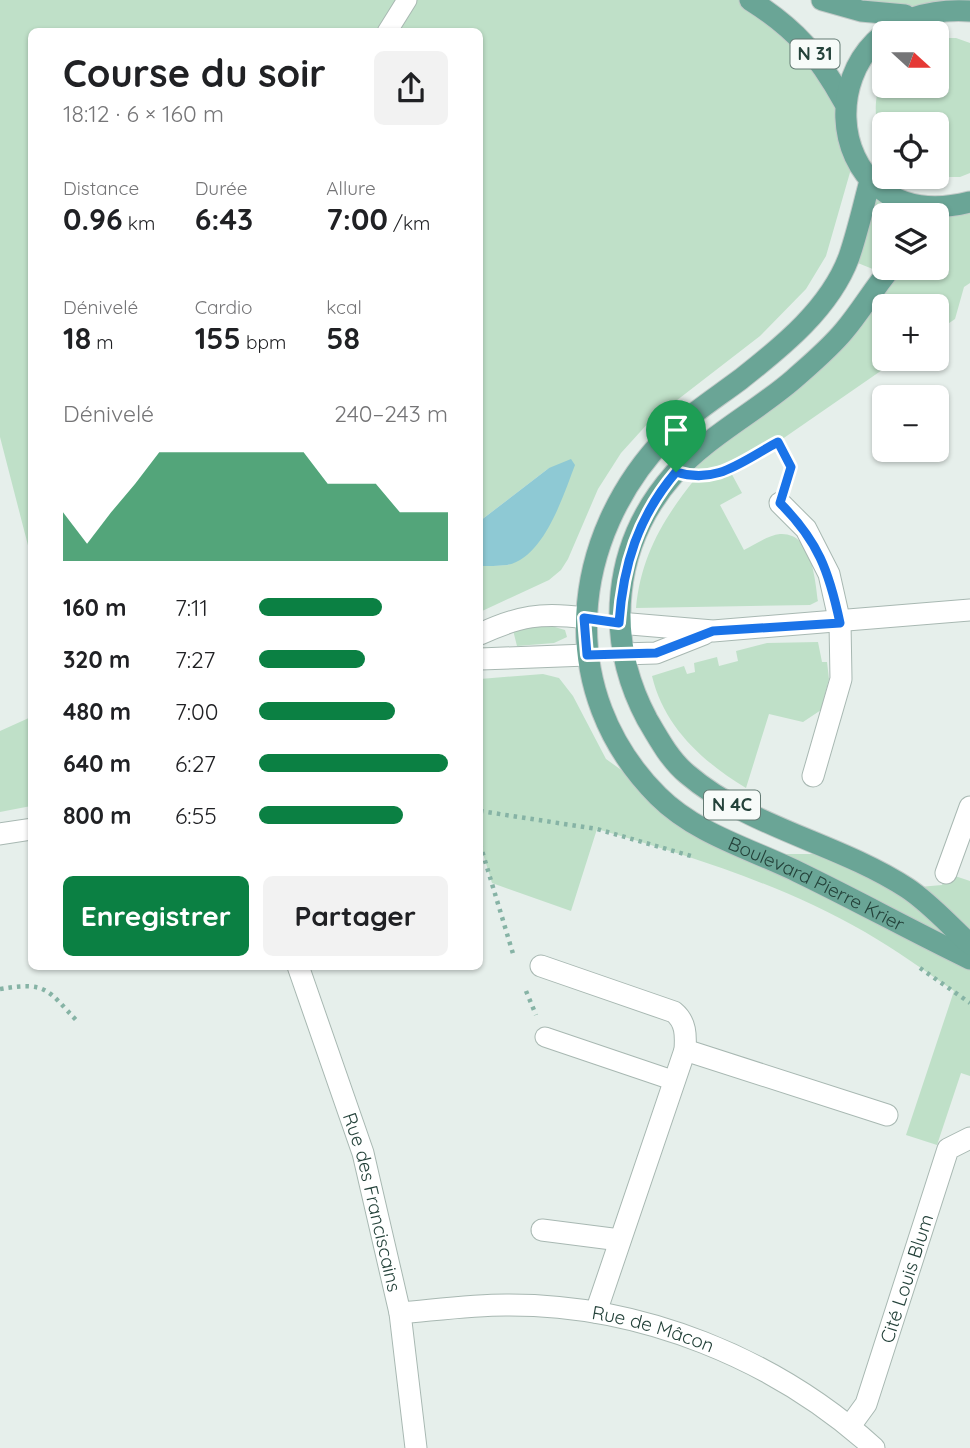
<!DOCTYPE html>
<html lang="fr">
<head>
<meta charset="utf-8">
<style>
  :root { --surface:#fff; --page:#f2f2f2; --text:#202124; --muted:#757577; --accent:#0b8043 }
  body { margin:0; font-family:Quicksand,sans-serif; background:var(--page); color:var(--text); height:100vh; display:flex; flex-direction:column; font-size:26px; white-space:nowrap }
  * { box-sizing:border-box; margin:0 }
  p { font-size:23px; color:var(--muted) }
  .icon { flex:none; width:38px; height:38px; fill:none; stroke:currentColor; stroke-width:2; stroke-linecap:round; stroke-linejoin:round }
  .map { position:relative; flex:1; overflow:hidden }
  .sheet { position:absolute; left:28px; top:28px; width:455px; height:942px; display:flex; flex-direction:column; background:var(--surface); border-radius:10px; box-shadow:0 2px 5px #0004 }
  .sheet>* { flex:none }
  .needle { width:46px; rotate:111deg }
  .buttons { position:absolute; left:872px; top:21px; display:grid; gap:14px }
  .buttons a { display:grid; place-items:center; width:77px; height:77px; border-radius:10px; background:var(--surface); box-shadow:0 2px 5px #0004; font-size:35px }
  .pin { position:absolute; display:grid; place-items:center; width:60px; height:60px; color:#fff; margin:-72px -30px; border-radius:50% 50% 50% 0; rotate:-45deg; box-shadow:0 0 7px #0007 }
  .pin .icon { rotate:45deg }
  .round { display:grid; place-items:center; flex:none; width:74px; height:74px; border-radius:10px; background:var(--page) }
  .overview { display:flex; align-items:center; justify-content:space-between; height:119px; padding:0 35px }
  h1 { font-size:38px; font-weight:700; line-height:52px }
  .metrics { display:grid; grid-template-columns:repeat(3,1fr); gap:10px; height:119px; padding:7px 35px }
  .metrics div { display:grid; align-content:center }
  .metrics b { font-size:30px; font-weight:700 }
  .metrics small { font-size:19px; font-weight:400 }
  .metrics p { font-size:19px }
  .chart { height:196px; padding:14px 35px }
  .chart p { display:flex; justify-content:space-between }
  .chart svg { width:100%; height:126px; margin-top:7px; fill:var(--accent); opacity:.7 }
  .primary-button { display:flex; gap:14px; margin-top:auto; padding:14px 35px }
  .primary-button a { flex:1; height:80px; border-radius:10px; background:var(--accent); color:#fff; font-size:28px; font-weight:700; line-height:80px; text-align:center }
  .primary-button a+a { background:var(--page); color:var(--text) }
  ul { padding:0 35px; list-style:none; font-size:23px }
  li { display:grid; grid-template-columns:112px 84px 1fr; align-items:center; height:52px }
  li i { height:18px; border-radius:9px; background:var(--accent) }
  .map>svg:first-child { display:block }
  .green { fill:#bfe0c8; fill-rule:evenodd }
  .water { fill:#8ec9d4 }
  .lines { fill:none; stroke-linecap:round; stroke-linejoin:round }
  .lane-casing { stroke:#a8b8b2; stroke-width:21 }
  .street-casing { stroke:#a8b8b2; stroke-width:23 }
  .primary-casing { stroke:#c2cac8; stroke-width:23 }
  .path { stroke:#86b3a5; stroke-width:4.5; stroke-dasharray:3.5 5; stroke-linecap:butt }
  .lane { stroke:#fff; stroke-width:19 }
  .street { stroke:#fff; stroke-width:21 }
  .primary { stroke:#6aa596; stroke-width:21 }
  .route-casing { stroke:#fff; stroke-width:14 }
  .route { stroke:#1a73e8; stroke-width:9 }
  .labels { text-anchor:middle; stroke-width:7; stroke-linejoin:round; paint-order:stroke }
  .shield { fill:#f7fbf9; stroke:#637a73; stroke-width:2 }
  .shield-label { font-size:18px; font-weight:bold; fill:#24423a }
  .street-label { font-size:19px; fill:#24423a; stroke:#f7fbf9 }
</style>
</head>
<body>
<div class="map">
<svg width="970" height="1448" viewBox="0 0 970 1448">
  <rect width="100%" height="100%" fill="#e6efeb"/>
  <path class="green" d="M0,0H750L825,68L855,155L826,256L806,289L760,336L650,421L621,453L598,489L568,559L561,570L549,580L480,612V566L509,565L549,468L480,521V32H32L31,557L0,437Z
    M822,0H970V11Z
    M936,38H956L970,43V173L960,177H929H936V124H884V143C872,116 874,98 884,70V86H936Z
    M871,177L895,195L970,202V283L964,287L955,319L936,332V306H884V359H898L778,442L729,469L742,493L720,505L744,550C755,545 768,535 780,534C812,532 815,579 818,601L810,605L636,608C641,556 663,519 695,479L676,472L793,380L885,274L848,259ZM884,215H936V268H884Z
    M548,625L565,630L567,637L554,643L517,646L513,630Z
    M818,642L822,662H827L829,679L821,710L803,722L769,714L746,788C703,762 664,727 652,676L684,666L687,674L695,672L694,663L717,657L719,666L738,661L736,651L767,643Z
    M543,674L559,678L573,696L606,759L659,797L757,854H841L908,888L942,885L946,873L970,881V1076L961,1073L937,1145L906,1135L954,991C925,971 896,950 865,932C781,884 690,856 597,829L571,911L492,883L480,844V679Z
    M31,717V806L0,812V731Z"/>
  <path class="water" d="M571,459L575,465C563,496 544,558 507,565C498,566 488,566 480,566V521L549,468Z"/>
  <g class="lines">
    <defs>
      <path id="lane" d="M387,32L407,0
        M545,1037L675,1081"/>
      <g id="street">
        <path d="M780,503L806,529L829,574L840,623L841,679L813,776"/>
        <path d="M619,623L713,631L970,610"/>
        <path d="M480,634C519,616 541,612 585,618"/>
        <path d="M622,654L656,653L704,634"/>
        <path d="M480,659L587,655"/>
        <path d="M0,834L32,829"/>
        <path d="M946,873L970,807"/>
        <path id="s1" d="M298,966L363,1153L400,1313L416,1448"/>
        <path d="M541,966L674,1012C686,1022 686,1035 685,1050L596,1312"/>
        <path d="M685,1050L887,1115"/>
        <path d="M542,1230L620,1240"/>
        <path id="s2" d="M400,1313C435,1310 471,1305 506,1305C640,1304 775,1358 874,1448"/>
        <path id="s3" d="M850,1426L866,1404L948,1149L970,1138"/>
      </g>
      <g id="primary">
        <path d="M750,0C796,29 818,55 844,102"/>
        <path d="M822,0L861,11L905,15"/>
        <path d="M970,11C797,0 812,243 970,202"/>
        <path id="s4" d="M871,177C864,203 858,231 849,257C830,308 783,346 741,379C717,397 689,415 667,436C569,537 554,692 658,796C696,834 751,849 798,872C856,900 912,931 970,959"/>
        <path d="M891,268C874,288 861,311 844,331C830,348 811,364 794,379C756,412 708,436 674,474C612,544 604,638 647,719C658,738 670,760 687,774C750,828 838,843 907,888C930,903 950,926 970,944"/>
      </g>
    </defs>
    <use href="#lane" class="lane-casing"/>
    <use href="#street" class="street-casing"/>
    <use href="#primary" class="primary-casing"/>
    <path class="path" d="M717,475L778,442L791,467L788,479
      M480,811L597,829L691,856
      M480,844L514,957
      M920,968L970,1003
      M0,989C48,981 47,990 79,1023
      M526,991L536,1015"/>
    <use href="#lane" class="lane"/>
    <use href="#street" class="street"/>
    <use href="#primary" class="primary"/>
  </g>
  <g class="lines">
    <defs>
      <path id="route" d="M778,442L791,467L780,503C818,541 829,571 840,623L713,631L656,653L587,655L584,618L619,623C623,565 638,517 676,472C717,485 742,461 778,442Z"/>
    </defs>
    <use href="#route" class="route-casing"/>
    <use href="#route" class="route"/>
  </g>
  <g class="labels">
    <g class="shield">
      <rect x="790.5" y="39.5" width="49" height="29" rx="5"/>
      <rect x="704" y="790.5" width="56" height="29" rx="5"/>
    </g>
    <g class="shield-label">
      <text x="815" y="60">N 31</text>
      <text x="732" y="811">N 4C</text>
    </g>
    <g class="street-label">
      <text dy="7" stroke="none"><textPath href="#s4" startOffset="924">Boulevard Pierre Krier</textPath></text>
      <text dy="7" stroke="none"><textPath href="#s1" startOffset="248">Rue des Franciscains</textPath></text>
      <text dy="7" stroke="none"><textPath href="#s3" startOffset="159">Cité Louis Blum</textPath></text>
      <text dy="7" stroke="none"><textPath href="#s2" startOffset="256">Rue de Mâcon</textPath></text>
    </g>
  </g>
</svg>
<div class="buttons">
<a><svg class="needle" viewBox="-14 -14 28 28"><path d="M0-13l5 13h-10z" fill="#e53935"/><path d="M0 13l5-13h-10z" fill="#757577"/></svg></a>
<a><svg class="icon" aria-label="locate" viewBox="0 0 24 24"><circle cx="12" cy="12" r="6"/><path d="M12 2v4M12 18v4M2 12h4M18 12h4"/></svg></a>
<a><svg class="icon" aria-label="layers" viewBox="0 0 24 24"><path d="M12 4l9 5-9 5-9-5zM3 14l9 5 9-5"/></svg></a>
<a>+</a>
<a>−</a>
</div>
<div class="pin" style="left:676px;top:472px;background:#1e9e55"><svg class="icon" aria-label="arrive" viewBox="0 0 24 24"><path d="M6 21V4h12l-3 4 3 4H6"/></svg></div>
<section class="sheet">
<div class="overview"><div><h1>Course du soir</h1><p>18:12 · 6 × 160 m</p></div><a class="round"><svg class="icon" aria-label="share" viewBox="0 0 24 24"><path d="M12 15V3M7 8l5-5 5 5M5 13v7h14v-7"/></svg></a></div>
<div class="metrics">
<div><p>Distance</p><b>0.96<small> km</small></b></div>
<div><p>Durée</p><b>6:43</b></div>
<div><p>Allure</p><b>7:00<small> /km</small></b></div>
</div>
<div class="metrics">
<div><p>Dénivelé</p><b>18<small> m</small></b></div>
<div><p>Cardio</p><b>155<small> bpm</small></b></div>
<div><p>kcal</p><b>58</b></div>
</div>
<div class="chart"><p><span>Dénivelé</span>240–243 m</p>
<svg viewBox="0 0 160 44" preserveAspectRatio="none"><path d="M0 44V27L10 38L20 27L30 17L40 6L50 6L60 6L70 6L80 6L90 6L100 6L110 17L120 17L130 17L140 27L150 27L160 27V44z"/></svg>
</div>
<ul>
<li><b>160 m</b>7:11<i style="width:65%"></i></li>
<li><b>320 m</b>7:27<i style="width:56%"></i></li>
<li><b>480 m</b>7:00<i style="width:72%"></i></li>
<li><b>640 m</b>6:27<i style="width:100%"></i></li>
<li><b>800 m</b>6:55<i style="width:76%"></i></li>
</ul>
<div class="primary-button"><a>Enregistrer</a><a>Partager</a></div>
</section>
</div>
</body>
</html>
